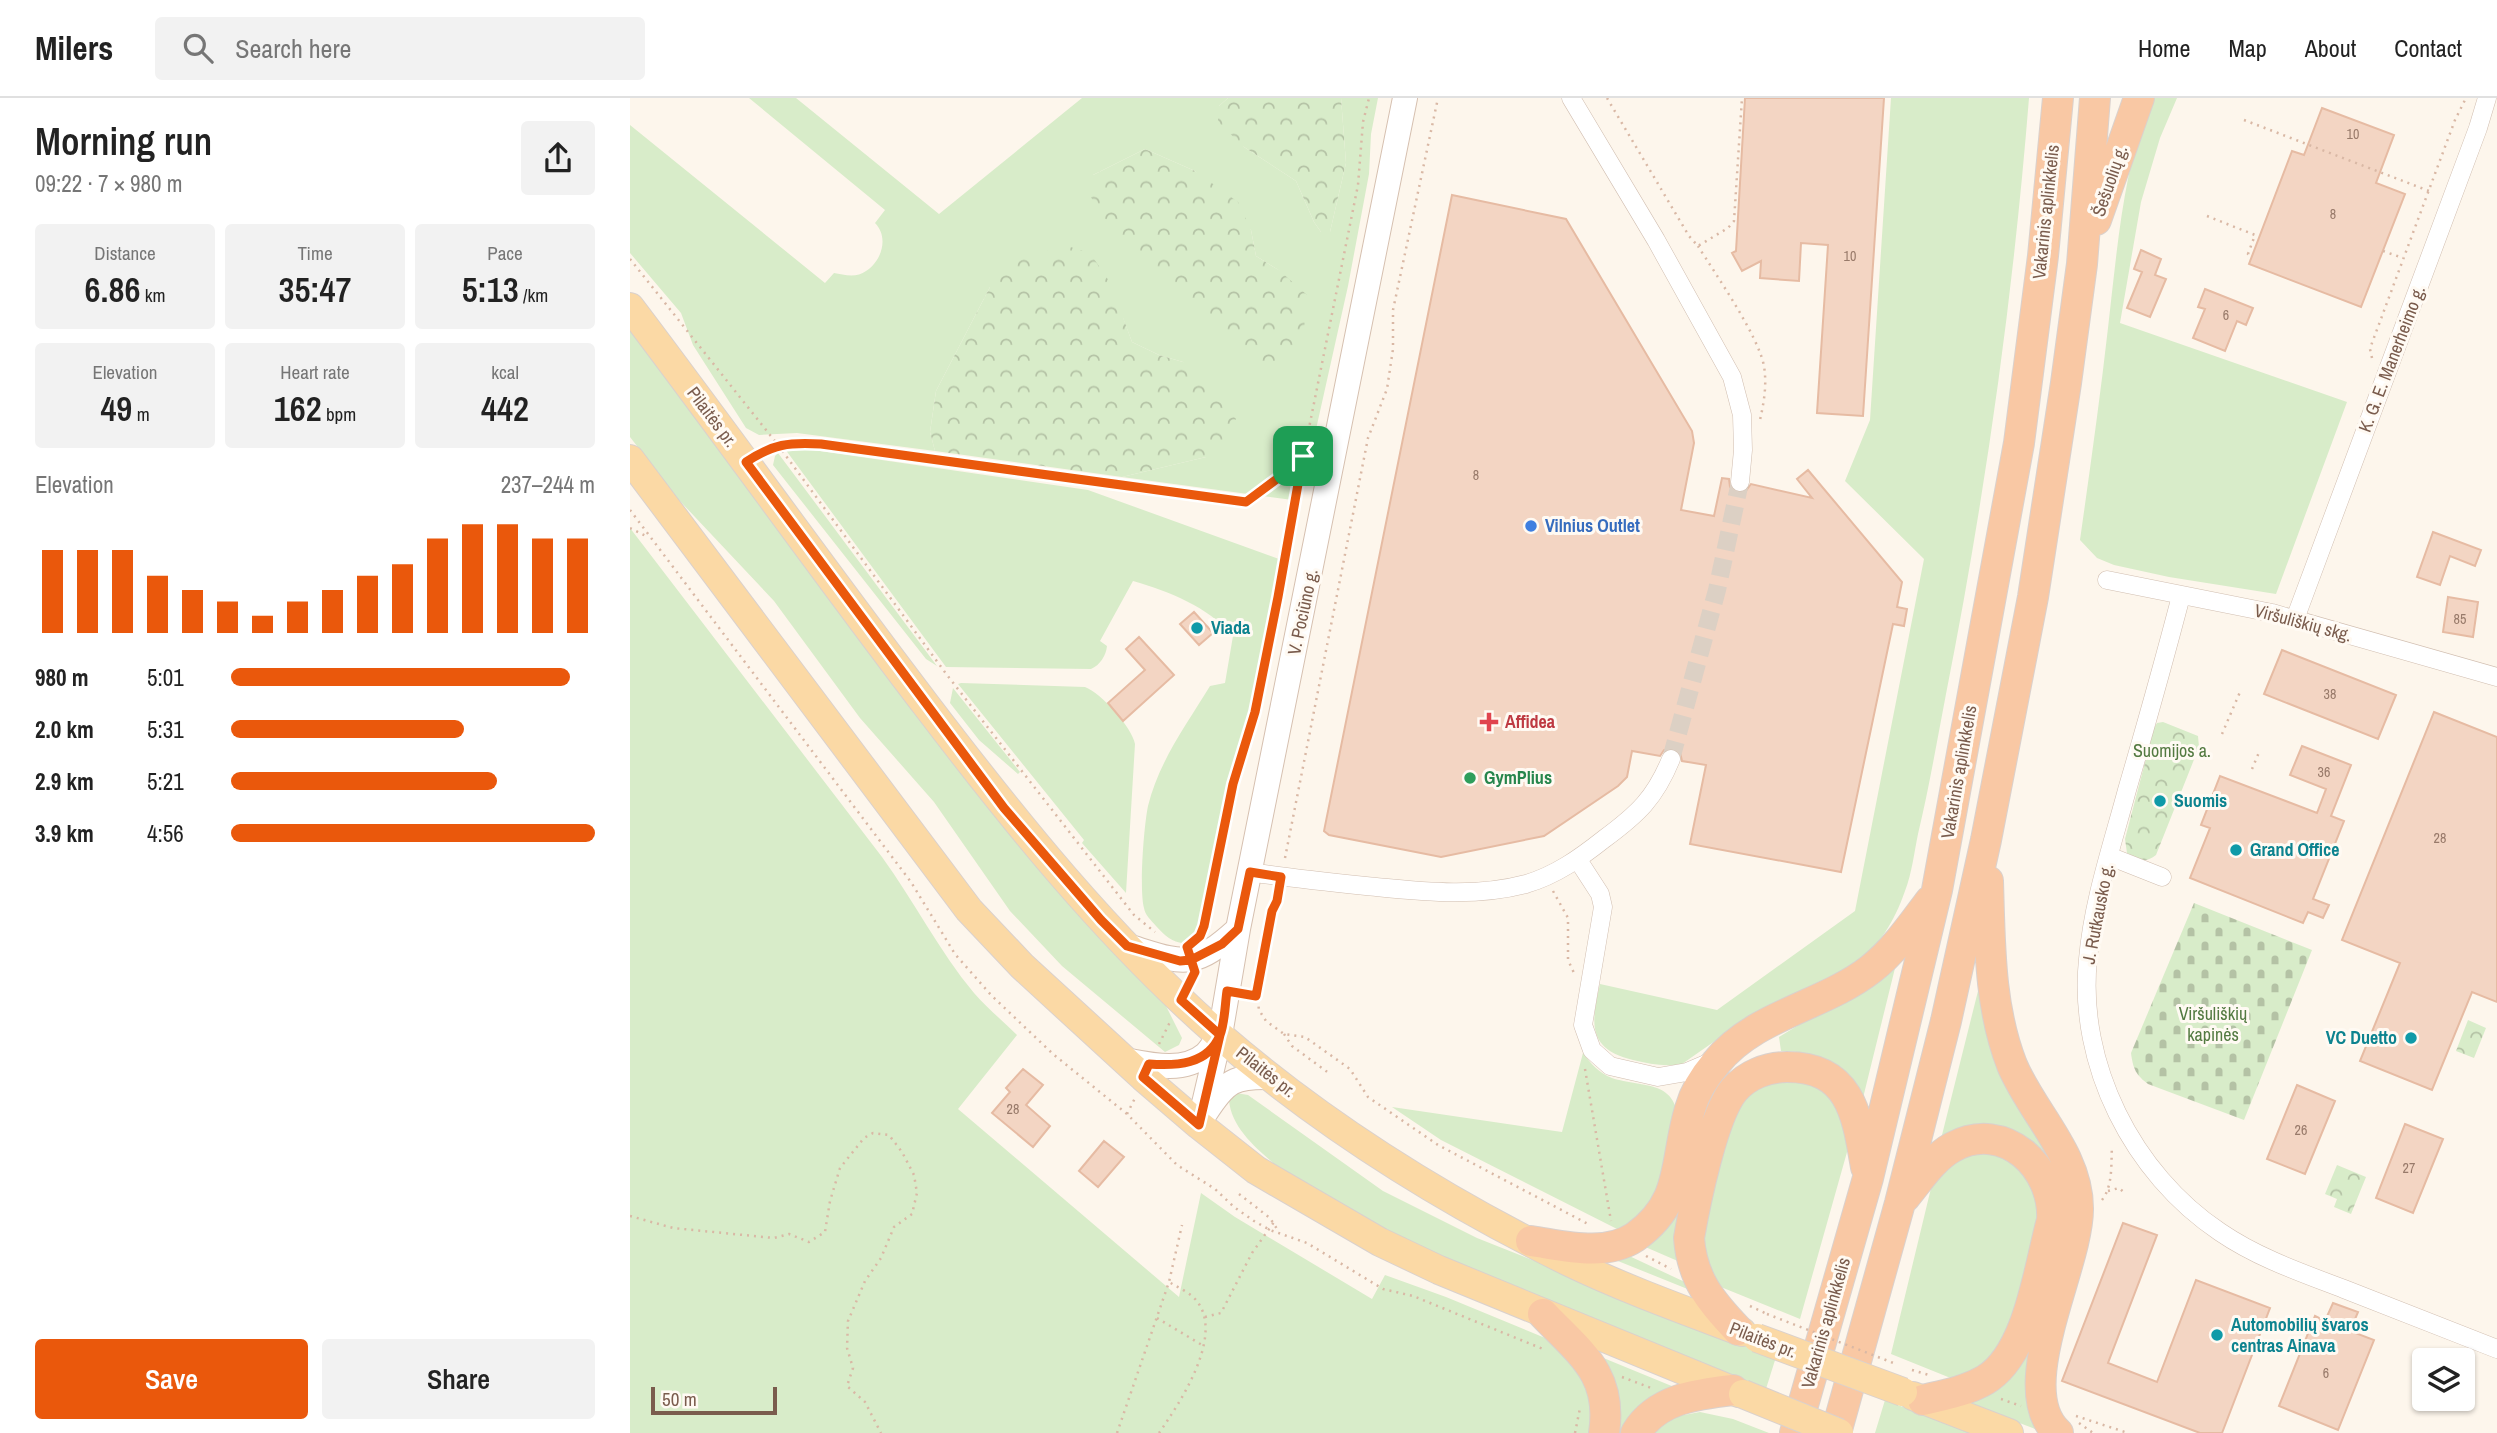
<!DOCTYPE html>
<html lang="en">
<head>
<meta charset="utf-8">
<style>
  :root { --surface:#fff; --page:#f2f2f2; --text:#222; --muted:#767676; --line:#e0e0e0; --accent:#ea580c }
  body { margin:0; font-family:"Archivo Narrow",sans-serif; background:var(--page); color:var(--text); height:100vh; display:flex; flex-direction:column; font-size:26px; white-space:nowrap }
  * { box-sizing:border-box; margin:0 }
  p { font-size:23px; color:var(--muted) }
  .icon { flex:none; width:38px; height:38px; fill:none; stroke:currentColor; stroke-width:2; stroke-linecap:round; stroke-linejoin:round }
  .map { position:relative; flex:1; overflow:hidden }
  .sheet { display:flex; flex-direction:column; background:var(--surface); width:630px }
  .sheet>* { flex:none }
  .tools { position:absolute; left:1782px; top:1250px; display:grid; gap:14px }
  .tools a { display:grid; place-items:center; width:63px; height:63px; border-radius:7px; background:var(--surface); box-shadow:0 2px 5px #0004; font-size:35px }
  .scale { position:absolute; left:21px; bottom:18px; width:126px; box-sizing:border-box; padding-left:7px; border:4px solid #7a5c4d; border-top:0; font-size:19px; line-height:24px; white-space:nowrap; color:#7a5c4d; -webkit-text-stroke:5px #fffaf3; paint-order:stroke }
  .pin { position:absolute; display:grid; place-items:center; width:60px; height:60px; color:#fff; margin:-30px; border-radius:14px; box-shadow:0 4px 10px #0006 }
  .round { display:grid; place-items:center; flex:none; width:74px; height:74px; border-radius:7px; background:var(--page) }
  .headline { display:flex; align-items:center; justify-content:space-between; height:119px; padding:0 35px }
  h1 { font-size:38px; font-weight:600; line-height:52px }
  .stats { display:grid; grid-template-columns:repeat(3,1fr); gap:10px; height:119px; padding:7px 35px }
  .stats div { display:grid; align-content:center; border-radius:7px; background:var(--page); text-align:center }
  .stats b { font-size:35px; font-weight:600 }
  .stats small { font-size:19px; font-weight:400 }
  .stats p { font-size:19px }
  .chart { height:196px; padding:14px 35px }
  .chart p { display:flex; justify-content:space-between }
  .chart svg { width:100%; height:126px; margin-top:7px; stroke:var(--accent); stroke-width:6 }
  .button { display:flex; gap:14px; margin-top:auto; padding:14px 35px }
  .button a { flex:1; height:80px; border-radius:7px; background:var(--accent); color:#fff; font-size:28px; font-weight:600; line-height:80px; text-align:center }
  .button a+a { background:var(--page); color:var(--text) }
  ul { padding:0 35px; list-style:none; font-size:23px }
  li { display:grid; grid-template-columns:112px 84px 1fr; align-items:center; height:52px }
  li i { height:18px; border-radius:9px; background:var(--accent) }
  header { display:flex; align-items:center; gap:42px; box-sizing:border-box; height:98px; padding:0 35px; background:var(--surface); border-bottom:2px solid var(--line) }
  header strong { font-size:33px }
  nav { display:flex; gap:38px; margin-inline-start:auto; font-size:24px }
  .search { width:490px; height:63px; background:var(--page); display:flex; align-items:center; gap:18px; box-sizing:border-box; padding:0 24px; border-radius:7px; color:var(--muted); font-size:26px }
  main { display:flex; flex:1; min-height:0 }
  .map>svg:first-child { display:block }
  .grass { fill:#d8ecc9; fill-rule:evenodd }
  .forest { fill:url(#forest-crowns) }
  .cemetery { fill:url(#cemetery-stones) }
  .building { fill:#f3d5c3; stroke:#e6bba3; stroke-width:2 }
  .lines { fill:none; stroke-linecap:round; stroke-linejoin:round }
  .minor-tunnel { stroke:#dcd0c4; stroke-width:18; stroke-dasharray:18 9; stroke-linecap:butt }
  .minor-casing { stroke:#d1beb0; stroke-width:19 }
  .secondary-casing { stroke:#d6c0b0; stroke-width:26 }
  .primary-casing { stroke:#dad1cd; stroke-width:30 }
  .trunk-casing { stroke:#dad1cd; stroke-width:32 }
  .path { stroke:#d9b8a5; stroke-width:2.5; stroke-dasharray:2 5; stroke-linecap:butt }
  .minor { stroke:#fff; stroke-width:18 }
  .secondary { stroke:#fff; stroke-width:24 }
  .primary { stroke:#fbd9a5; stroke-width:28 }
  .trunk { stroke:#f9c8a4; stroke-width:30 }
  .primary-bridge-casing { stroke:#dad1cd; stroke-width:30; stroke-linecap:butt }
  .path-bridge { stroke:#d9b8a5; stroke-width:2.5; stroke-dasharray:2 5; stroke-linecap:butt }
  .primary-bridge { stroke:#fbd9a5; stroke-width:28 }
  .route-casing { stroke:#fff; stroke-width:14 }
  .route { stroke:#ea580c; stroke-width:9 }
  .shop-dot { fill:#3f7fe0; stroke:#fffaf3; stroke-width:2.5 }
  .culture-dot { fill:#0f9aa8; stroke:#fffaf3; stroke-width:2.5 }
  .health-dot { fill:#e0444e; stroke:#fffaf3; stroke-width:2.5 }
  .leisure-dot { fill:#2e9e5b; stroke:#fffaf3; stroke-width:2.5 }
  .labels { text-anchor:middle; stroke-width:6; stroke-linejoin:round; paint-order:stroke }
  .number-label { font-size:14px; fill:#987a6a }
  .street-label { font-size:18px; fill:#7a5c4d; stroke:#fffaf3 }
  .shop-label { font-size:18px; font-weight:bold; fill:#366cbe; stroke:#fffaf3; text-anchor:start }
  .culture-label { font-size:18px; font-weight:bold; fill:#0d838f; stroke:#fffaf3; text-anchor:start }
  .health-label { font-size:18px; font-weight:bold; fill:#be3a42; stroke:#fffaf3; text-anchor:start }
  .park-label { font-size:18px; fill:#537a41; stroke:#fffaf3 }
  .leisure-label { font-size:18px; font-weight:bold; fill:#27864d; stroke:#fffaf3; text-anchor:start }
</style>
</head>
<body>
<header>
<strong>Milers</strong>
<div class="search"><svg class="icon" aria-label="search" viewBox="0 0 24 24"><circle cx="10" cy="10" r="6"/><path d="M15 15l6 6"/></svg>Search here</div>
<nav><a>Home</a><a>Map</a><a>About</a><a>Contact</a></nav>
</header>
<main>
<section class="sheet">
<div class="headline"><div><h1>Morning run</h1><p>09:22 · 7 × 980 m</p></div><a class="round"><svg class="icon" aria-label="share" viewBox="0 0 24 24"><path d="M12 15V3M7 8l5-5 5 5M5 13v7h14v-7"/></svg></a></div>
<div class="stats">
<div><p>Distance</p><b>6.86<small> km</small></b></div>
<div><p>Time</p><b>35:47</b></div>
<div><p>Pace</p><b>5:13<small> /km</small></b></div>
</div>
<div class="stats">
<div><p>Elevation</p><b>49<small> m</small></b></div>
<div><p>Heart rate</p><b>162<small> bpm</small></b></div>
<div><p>kcal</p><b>442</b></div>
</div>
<div class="chart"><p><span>Elevation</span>237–244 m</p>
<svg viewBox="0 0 160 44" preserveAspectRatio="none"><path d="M5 44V15M15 44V15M25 44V15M35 44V24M45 44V29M55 44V33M65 44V38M75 44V33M85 44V29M95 44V24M105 44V20M115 44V11M125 44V6M135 44V6M145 44V11M155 44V11"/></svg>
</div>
<ul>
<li><b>980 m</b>5:01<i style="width:93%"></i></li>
<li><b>2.0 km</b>5:31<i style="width:64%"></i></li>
<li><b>2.9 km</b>5:21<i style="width:73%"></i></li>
<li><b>3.9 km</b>4:56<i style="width:100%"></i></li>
</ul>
<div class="button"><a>Save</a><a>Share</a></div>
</section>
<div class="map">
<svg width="1867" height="1335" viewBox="0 0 1867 1335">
  <defs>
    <pattern id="forest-crowns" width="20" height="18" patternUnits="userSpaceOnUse" patternTransform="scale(1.75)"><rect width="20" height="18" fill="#d8ecc9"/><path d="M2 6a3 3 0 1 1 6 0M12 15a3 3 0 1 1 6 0" fill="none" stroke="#b4c2a5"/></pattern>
    <pattern id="cemetery-stones" width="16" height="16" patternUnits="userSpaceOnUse" patternTransform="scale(1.75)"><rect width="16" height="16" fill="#d8ecc9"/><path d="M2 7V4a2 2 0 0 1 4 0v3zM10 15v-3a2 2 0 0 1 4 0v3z" fill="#b4c2a5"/></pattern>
  </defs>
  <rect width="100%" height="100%" fill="#fdf6ec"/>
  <path class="grass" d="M119,0H166L309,116L452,0H598L589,8L614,49L666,83L684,124L691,134H700L716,65L711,0H748L741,36L739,76L718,188L670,403L492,379L576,359L553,264L529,257L502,244L493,220L360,189L306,293L300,334L305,353L167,335L129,337L116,330L63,247L51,215L0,155V27L195,185L204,175C214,177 227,180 236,173C252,163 259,139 245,125L255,112ZM515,51L565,73L621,132L626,158L650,173L463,77Z
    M1261,0H1399C1383,200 1355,399 1316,596C1307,643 1299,690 1288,736C1284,755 1282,775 1275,793C1264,824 1249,850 1221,868L1125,915L1052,966C1035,969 1020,966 1003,962C957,951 961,925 970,886L1087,912L1225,813L1294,461L1215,383L1240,322Z
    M1520,0H1547L1530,40L1511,104L1490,225L1717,304L1646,496L1539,479L1484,467L1467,460L1450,442C1460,371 1470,301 1478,230C1487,152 1493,74 1520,0Z
    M0,230L533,902L552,940L549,947L535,954L432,868L380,813L304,704L230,620L144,503L49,402L0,339Z
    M155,351H176L458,392L649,461L644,504L622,614L594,706L571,829C559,856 540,844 526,828C521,822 515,817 514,810C509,791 514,727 518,708C529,663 557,626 580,588L595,585L603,538C577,508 540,494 503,483L470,543L477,548C476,558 470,567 461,571L316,569Z
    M148,355L307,568L296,561L143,367L145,358Z
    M0,430L252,759C284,803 309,853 344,895C357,910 373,923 387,937L328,1011L549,1199L571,1095L605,1119L742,1201L755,1177L816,1199L920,1242L959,1280L962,1335H0Z
    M331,585L455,589C471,595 502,629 505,646L496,795L452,745L454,742L328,586Z
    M323,590L390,674L388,676L349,642L320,605Z
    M1267,862L1233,1000C1215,967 1189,953 1151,953L1149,939L1239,884Z
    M1349,889L1432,1076L1410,1330L1405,1331L1334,1304L1373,1283L1421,1066L1407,1048L1383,1034L1311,1041Z
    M953,955C961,966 969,975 982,980C1012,990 1046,981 1048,1023L1023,1107L993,1134L811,1042L762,1009L932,1034Z
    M1170,977L1205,996L1219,1047L1170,1221L1081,1185L1071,1151L1099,1025L1119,991Z
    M606,995L618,997L753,1093L847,1140L1146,1259L1135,1294L766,1139L648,1069C628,1052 601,1030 599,1002Z
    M1360,1051L1393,1067L1412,1118L1372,1255L1328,1283L1261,1256L1302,1086L1324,1060Z
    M1050,1103V1164L1013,1148Z
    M995,1156L1057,1185L1060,1192L983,1161Z
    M971,1259L1049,1291L993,1335H983Z
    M1255,1302L1340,1335H1245Z
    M1070,1314L1103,1321L1139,1335H1018L1047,1315L1054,1317Z"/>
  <path class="forest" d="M598,0H711L716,65L700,134H691L684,124L666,83L614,49L588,24L589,8Z
    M515,51L565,73L608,104L621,132L626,158L650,173L677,197L672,255L634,271L621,266C563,218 493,159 457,92L463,77Z
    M434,147L460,155L481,186L502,244L529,257L553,264L606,321V340L576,359L492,379L305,353L300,334L306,293L360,189L391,162Z
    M1533,624L1568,638L1569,649L1526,757C1515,766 1508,761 1497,755L1495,741L1524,630L1527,625Z
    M1838,922L1856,930L1844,960L1826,953Z
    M1707,1067L1736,1079L1721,1116L1704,1109L1707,1101L1695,1096Z"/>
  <path class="cemetery" d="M1564,805L1682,852L1614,1022L1518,986C1506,977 1503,971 1501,955Z"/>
  <path class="building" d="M1115,0H1254L1233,318L1187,315L1198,147L1171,145L1169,183L1130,180L1131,163L1112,173L1102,155L1106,153Z
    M1692,10L1764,37L1746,85L1775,96L1731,209L1619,166L1662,53L1674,57Z
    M822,97L936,121L1062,333L1064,345L1051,412L1084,418L1092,380L1099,381L1100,389L1108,395L1115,394L1121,386L1182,400L1167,381L1178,372L1272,484L1267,509L1277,511L1274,528L1263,526L1211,774L1060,746L1076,667L1052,663L1050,654L1041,650L1034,652L1030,658L1002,653L997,679L988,688L914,738L811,759L699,737L694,733Z
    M1511,152L1531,161L1525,177L1536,181L1520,219L1497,210L1512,174L1504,171Z
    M1575,191L1623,210L1616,227L1607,223L1595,253L1563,240L1575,211L1568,209Z
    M1803,434L1851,452L1845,468L1820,458L1810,487L1787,479Z
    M1818,499L1848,504L1843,539L1813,534Z
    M564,514L583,535L569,547L550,526Z
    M509,539L544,577L493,623L478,605L515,572L496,551Z
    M1652,552L1766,597L1748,641L1634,596Z
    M1804,614L1867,639V904L1842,894L1802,992L1730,963L1770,865L1712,842Z
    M1672,648L1721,667L1701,718L1714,723L1683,801L1699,807L1693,820L1678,814L1673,825L1560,780L1580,730L1571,727L1590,678L1687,715L1696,691L1660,677Z
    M393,971L413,987L396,1007L420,1028L403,1049L362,1015L380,994L376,990Z
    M1667,987L1705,1003L1675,1076L1637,1061Z
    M1775,1026L1813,1041L1783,1115L1746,1100Z
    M474,1043L494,1059L468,1089L449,1073Z
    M1493,1125L1527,1137L1478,1265L1527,1284L1566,1182L1640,1210L1592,1335H1570L1432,1283Z
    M1703,1205L1728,1214L1720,1233L1744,1242L1708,1332L1649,1308L1685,1218L1695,1223Z"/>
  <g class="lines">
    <path class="minor-tunnel" d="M1041,661L1087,492L1110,384"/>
    <defs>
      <path id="minor" d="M941,0L1026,142L1102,279L1112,317L1113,352L1110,384
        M1477,482L1642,515L1867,579
        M1551,498C1534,563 1516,627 1497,692C1482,748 1463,803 1458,861C1447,966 1503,1076 1590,1134C1628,1160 1672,1175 1714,1191C1765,1211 1816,1231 1867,1251
        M1665,521L1848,30L1857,0
        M1479,758L1532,779
        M948,762L970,796L973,809L953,927L962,952L980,968L1028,979L1057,974L1083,963
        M620,774C658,780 697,784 736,788C789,793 845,800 896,786C926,777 950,760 974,741C1008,716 1025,700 1041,661"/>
      <path id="secondary" d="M497,848C553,865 562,873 608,831
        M495,962C521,967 554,975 576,956C581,951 585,944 589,938
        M576,1014C596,983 604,978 641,979
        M569,1027L590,937L608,831L775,0"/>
      <path id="primary" d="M0,209C100,341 196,476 296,607C385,724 478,840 589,937C694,1028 815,1103 939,1164C995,1191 1054,1212 1112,1234
        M0,361L339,812L392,868L513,979L569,1027L626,1072L750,1144L809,1172L1109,1295
        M1283,1298L1379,1335"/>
      <path id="trunk" d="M1466,122L1509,0
        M1358,783C1360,845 1359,908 1382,967C1402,1015 1448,1056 1448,1110C1449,1167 1379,1291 1428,1335
        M1275,1099C1289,1082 1303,1060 1323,1049C1375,1021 1425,1070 1422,1122C1409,1169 1399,1256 1355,1282C1336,1293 1314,1297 1293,1302
        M901,1143C935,1148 975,1159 1005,1139C1055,1104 1044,1062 1060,1011C1065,993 1074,979 1086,965C1124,917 1194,908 1241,871C1265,852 1282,827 1300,803
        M913,1216C950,1255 983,1276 974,1335
        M1108,1232C1081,1204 1062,1181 1059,1140C1065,1105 1083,1017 1104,992C1117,977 1137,969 1157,969C1221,969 1227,1017 1236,1069
        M1006,1335C1026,1301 1067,1296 1103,1292
        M1165,1335L1238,1080L1307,792L1389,345L1413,158L1428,0
        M1206,1335L1270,1105L1316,923L1356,742L1403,499L1436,285L1452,166L1465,0"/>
    </defs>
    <use href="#minor" class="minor-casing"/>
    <use href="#secondary" class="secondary-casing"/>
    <use href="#primary" class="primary-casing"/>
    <use href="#trunk" class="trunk-casing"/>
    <path class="path" d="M977,0L1059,138L1068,148L1098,130L1104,123L1112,0
      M1614,22L1799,93
      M1577,118L1625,137L1618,156L1622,157
      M1068,148C1086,177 1128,237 1134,268C1137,287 1134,304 1130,322
      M1753,153L1773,160
      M0,161L148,347L317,577L504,817L525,834
      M1742,260L1740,251L1742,245L1825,22L1836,0
      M134,353C153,345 170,345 191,346L616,403L651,378L673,358
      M0,412L281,784L325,856L361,897L423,956L497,1016L547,1067L585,1091L604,1109L624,1123L640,1132L677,1145L753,1191L783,1198L913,1251
      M0,430L18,439
      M1592,636L1610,594
      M1622,671L1630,652
      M655,760L738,340L757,291L763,251V212L808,0
      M923,793L938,820V862L944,875
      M572,833L603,686L625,614L648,499L657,439L728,87L733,24L739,0
      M617,896L627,898L629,912L636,923L654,936L675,939L720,971L738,999L808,1047L958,1126
      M627,898L642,813L648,794
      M654,936L662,948L700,976
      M529,946L540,924
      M955,971L981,1123
      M497,1016L505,1000
      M1478,1093L1489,1090L1496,1096
      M609,1096L640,1120L649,1134
      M1472,1102C1483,1088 1481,1066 1482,1048
      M0,1118L43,1130L144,1140L159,1136L179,1144L195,1134L200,1103L210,1070L234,1040L243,1035L259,1037L272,1054L284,1077L287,1095L282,1116L264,1129L251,1160L235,1183L218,1223L217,1250L223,1270L217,1288L235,1304L251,1335
      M1016,1158L1041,1171
      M1120,1208L1137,1216
      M575,1219L591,1215L622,1155L644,1124
      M527,1220L572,1247
      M1282,1272L1299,1277
      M992,1279L1021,1290
      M1371,1301L1391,1308
      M1446,1318L1498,1335
      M1449,1325L1463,1335
      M487,1335L539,1184L552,1127
      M529,1335C549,1306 592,1242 569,1206C563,1196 549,1190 539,1184
      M945,1335L950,1310"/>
    <use href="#minor" class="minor"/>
    <use href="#secondary" class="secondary"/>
    <use href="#primary" class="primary"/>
    <use href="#trunk" class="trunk"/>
    <defs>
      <path id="primary-bridge" d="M1127,1240L1273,1294
        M1113,1296L1209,1335"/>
    </defs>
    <use href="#primary-bridge" class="primary-bridge-casing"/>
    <path class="path-bridge" d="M1137,1216L1266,1266"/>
    <use href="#primary-bridge" class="primary-bridge"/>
  </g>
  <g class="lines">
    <defs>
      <path id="route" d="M673,358L648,499L625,614L603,686L574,828L570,838L557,849L565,874L551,902L590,937L569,1027L513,979L519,966C546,968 578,967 590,937C595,924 595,906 597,893L626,898L642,813L647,803L651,779L620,774L608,831L592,846L561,862L550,863L497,848L471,822L374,710L116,364C143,346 159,344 191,346L616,404L651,378L673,358"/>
    </defs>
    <use href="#route" class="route-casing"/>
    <use href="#route" class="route"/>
  </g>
  <circle class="shop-dot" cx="901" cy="428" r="7"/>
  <g class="culture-dot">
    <circle cx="567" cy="530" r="7"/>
    <circle cx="1530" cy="703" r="7"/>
    <circle cx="1606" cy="752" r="7"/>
    <circle cx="1781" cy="940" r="7"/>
    <circle cx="1587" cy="1237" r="7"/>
  </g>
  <path class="health-dot" d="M855.5 613.5h7v7h7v7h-7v7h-7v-7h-7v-7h7z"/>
  <circle class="leisure-dot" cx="840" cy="680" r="7"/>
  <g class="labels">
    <g class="number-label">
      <text x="1723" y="41">10</text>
      <text x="1703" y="121">8</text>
      <text x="1220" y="163">10</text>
      <text x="1596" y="222">6</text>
      <text x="846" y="382">8</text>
      <text x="1830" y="526">85</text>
      <text x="1700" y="601">38</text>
      <text x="1694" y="679">36</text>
      <text x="1810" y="745">28</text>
      <text x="383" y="1016">28</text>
      <text x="1671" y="1037">26</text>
      <text x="1779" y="1075">27</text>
      <text x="1696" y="1280">6</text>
    </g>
    <g class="street-label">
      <text transform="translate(1480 83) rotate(-71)" y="6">Šešuolių g.</text>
      <text transform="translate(1416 114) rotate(-84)" y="6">Vakarinis aplinkkelis</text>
      <text transform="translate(1762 261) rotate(-69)" y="6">K. G. E. Manerheimo g.</text>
      <text transform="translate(82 319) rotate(53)" y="6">Pilaitės pr.</text>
      <text transform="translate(673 514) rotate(-78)" y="6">V. Pociūno g.</text>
      <text transform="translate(1673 525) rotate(15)" y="6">Viršuliškių skg.</text>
      <text transform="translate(1329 674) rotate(-80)" y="6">Vakarinis aplinkkelis</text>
      <text transform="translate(1468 816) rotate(-79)" y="6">J. Rutkausko g.</text>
      <text transform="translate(636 974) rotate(38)" y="6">Pilaitės pr.</text>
      <text transform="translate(1196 1225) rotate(-74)" y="6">Vakarinis aplinkkelis</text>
      <text transform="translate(1133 1242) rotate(21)" y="6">Pilaitės pr.</text>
    </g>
    <g class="shop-label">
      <text x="915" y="434">Vilnius Outlet</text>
    </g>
    <g class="culture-label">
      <text x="581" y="536">Viada</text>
      <text x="1544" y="709">Suomis</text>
      <text x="1620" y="758">Grand Office</text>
      <text x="1767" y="946" text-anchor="end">VC Duetto</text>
      <text x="1601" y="1233">Automobilių švaros<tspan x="1601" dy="21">centras Ainava</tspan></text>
    </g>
    <g class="health-label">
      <text x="875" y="630">Affidea</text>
    </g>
    <g class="park-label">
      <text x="1542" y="659">Suomijos a.</text>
      <text x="1583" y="922">Viršuliškių<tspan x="1583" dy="21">kapinės</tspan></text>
    </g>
    <g class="leisure-label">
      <text x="854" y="686">GymPlius</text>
    </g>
  </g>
</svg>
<div class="tools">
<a><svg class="icon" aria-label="layers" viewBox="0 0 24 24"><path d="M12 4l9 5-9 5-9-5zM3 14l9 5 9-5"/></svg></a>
</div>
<div class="scale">50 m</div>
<div class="pin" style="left:673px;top:358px;background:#1e9e55"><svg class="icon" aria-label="arrive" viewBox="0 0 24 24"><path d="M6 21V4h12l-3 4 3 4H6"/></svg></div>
</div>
</main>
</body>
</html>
